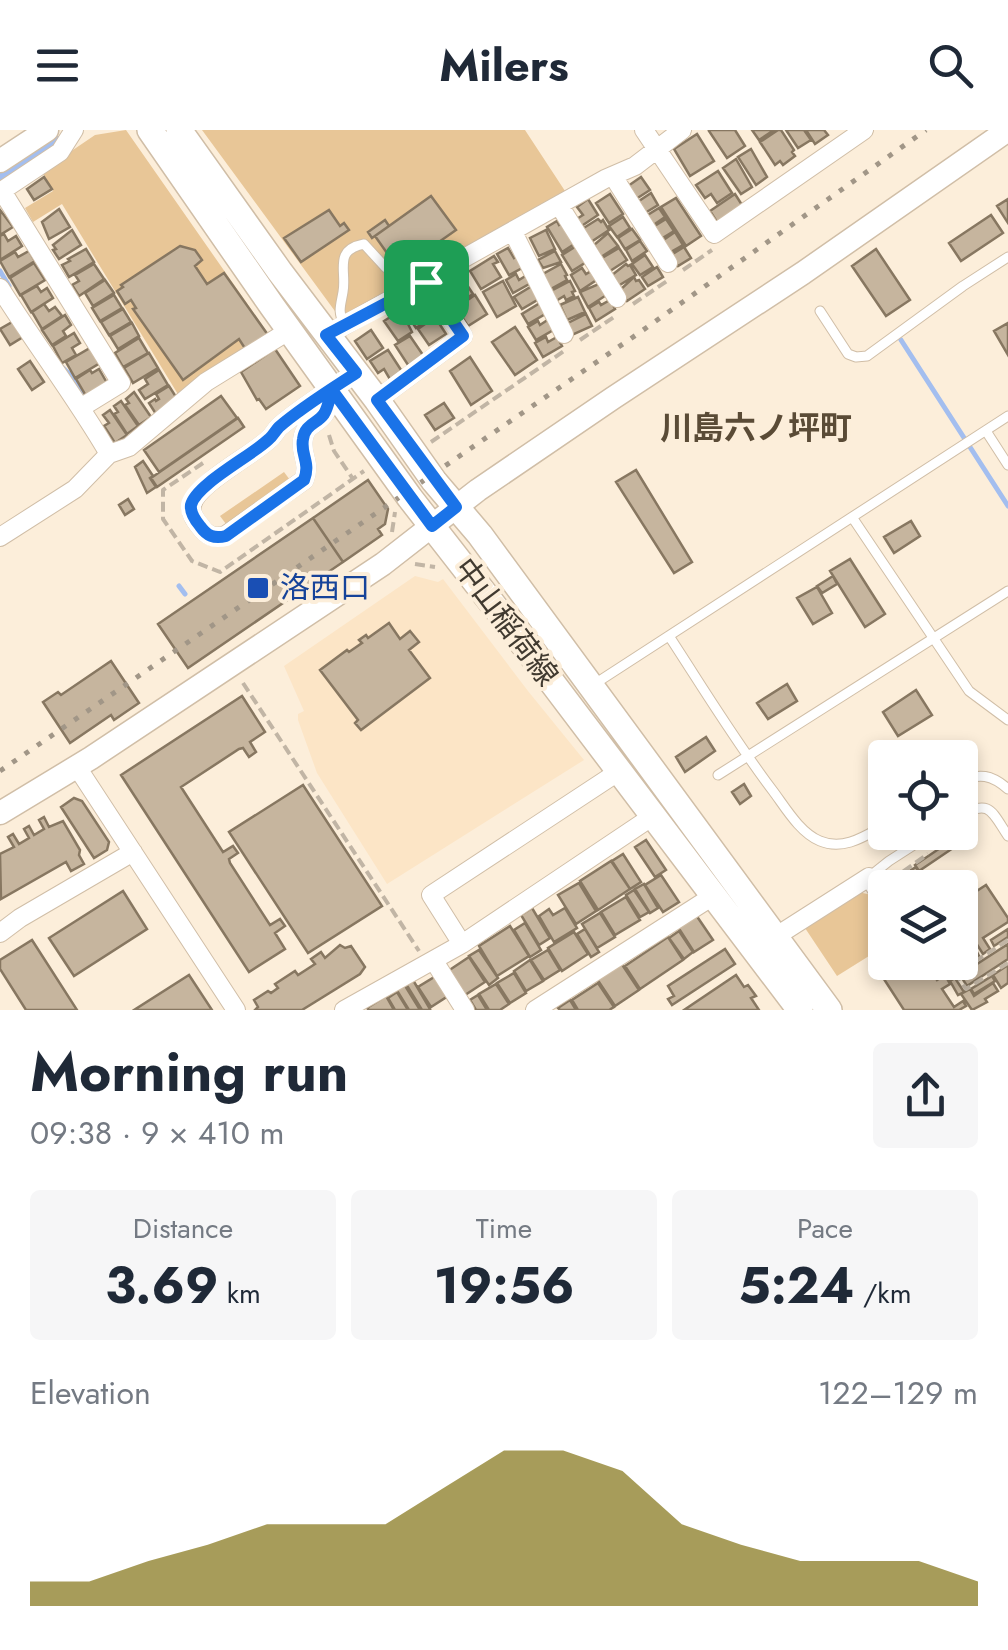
<!DOCTYPE html>
<html lang="en">
<head>
<meta charset="utf-8">
<style>
  :root { --surface:#fff; --page:#f6f6f7; --text:#1f2937; --muted:#747a83; --accent:#837315 }
  body { margin:0; font-family:Jost,"Noto Sans JP",sans-serif; background:var(--page); color:var(--text); height:100vh; display:flex; flex-direction:column; font-size:38px; white-space:nowrap }
  * { box-sizing:border-box; margin:0 }
  p { font-size:32px; color:var(--muted) }
  .icon { flex:none; width:55px; height:55px; fill:none; stroke:currentColor; stroke-width:2; stroke-linecap:round; stroke-linejoin:round }
  .map { position:relative; height:880px; overflow:hidden }
  .side { display:flex; flex-direction:column; background:var(--surface); flex:1 }
  .side>* { flex:none }
  .tools { position:absolute; left:868px; top:610px; display:grid; gap:20px }
  .tools a { display:grid; place-items:center; width:110px; height:110px; border-radius:10px; background:var(--surface); box-shadow:0 5px 15px #0003; font-size:50px }
  .pin { position:absolute; display:grid; place-items:center; width:85px; height:85px; color:#fff; margin:-42px; border-radius:20px; box-shadow:0 5px 15px #0006 }
  .round { display:grid; place-items:center; flex:none; width:105px; height:105px; border-radius:10px; background:var(--page) }
  .overview { display:flex; align-items:center; justify-content:space-between; height:170px; padding:0 30px }
  h1 { font-size:55px; font-weight:700; line-height:75px }
  .figures { display:grid; grid-template-columns:repeat(3,1fr); gap:15px; height:170px; padding:10px 30px }
  .figures div { display:grid; align-content:center; border-radius:10px; background:var(--page); text-align:center }
  .figures b { font-size:50px; font-weight:700 }
  .figures small { font-size:28px; font-weight:400 }
  .figures p { font-size:28px }
  .chart { height:280px; padding:20px 30px }
  .chart p { display:flex; justify-content:space-between }
  .chart svg { width:100%; height:180px; margin-top:10px; fill:var(--accent); opacity:.7 }
  header { display:flex; justify-content:space-between; align-items:center; height:130px; padding:0 30px; background:var(--surface); font-size:45px; font-weight:700 }
  .map>svg:first-child { display:block }
  .built { fill:#fce5c6 }
  .green { fill:#e8c697 }
  .lines { fill:none; stroke-linecap:round; stroke-linejoin:round }
  .stream { stroke:#a3beef; stroke-width:5 }
  .river { stroke:#a3beef; stroke-width:32 }
  .building { fill:#c6b59e; stroke:#877761; stroke-width:2.5 }
  .service-casing { stroke:#d0bea7; stroke-width:11 }
  .minor-casing { stroke:#d0bea7; stroke-width:20 }
  .tertiary-casing { stroke:#d0bea7; stroke-width:25 }
  .secondary-casing { stroke:#d0bea7; stroke-width:28 }
  .path { stroke:#c1b5a5; stroke-width:4; stroke-dasharray:10 5; stroke-linecap:butt }
  .service { stroke:#fff; stroke-width:9 }
  .minor { stroke:#fff; stroke-width:18 }
  .tertiary { stroke:#fff; stroke-width:22 }
  .secondary { stroke:#fff; stroke-width:25 }
  .rail { stroke:#a19687; stroke-width:5; stroke-dasharray:5 10; stroke-linecap:butt }
  .route-casing { stroke:#fff; stroke-width:20 }
  .route { stroke:#1a73e8; stroke-width:12 }
  .transit-dot { fill:#1a4fb4; stroke:#fceeda; stroke-width:4 }
  .labels { text-anchor:middle; stroke-width:8; stroke-linejoin:round; paint-order:stroke }
  .transit-label { font-size:30px; fill:#164399; stroke:#fceeda; text-anchor:start }
  .street-label { font-size:30px; fill:#413a30; stroke:#fceeda }
  .neighbourhood-label { font-size:32px; font-weight:bold; fill:#5a4b36; stroke:#fceeda }
</style>
</head>
<body>
<header><svg class="icon" aria-label="menu" viewBox="0 0 24 24"><path d="M4 6h16M4 12h16M4 18h16"/></svg>Milers<svg class="icon" aria-label="search" viewBox="0 0 24 24"><circle cx="10" cy="10" r="6"/><path d="M15 15l6 6"/></svg></header>
<div class="map">
<svg width="1008" height="880" viewBox="0 0 1008 880">
  <rect width="100%" height="100%" fill="#fceeda"/>
  <path class="built" d="M415,446L438,452L443,449L528,561L584,630L387,754L317,643L298,590V584L304,581L284,536Z"/>
  <path class="green" d="M126,0L269,205L179,266L62,74L33,92L25,78L53,61L42,41L95,5Z
    M202,0H525L565,61L340,188Z
    M284,342L290,350L226,394L220,386Z
    M858,762L872,765L885,785V816L837,846L805,798Z"/>
  <g class="lines">
    <path class="stream" d="M0,141L9,156
      M901,210L1008,376
      M61,236L73,248L83,263
      M179,456L185,464"/>
    <path class="river" d="M0,49L46,16"/>
  </g>
  <path class="building" d="M711,0H735L745,16L727,28L709,1Z
    M752,0H774L759,10Z
    M778,0H781L794,20L792,22L795,26L783,35L780,31L775,35L760,12Z
    M786,0H804L811,10L798,18Z
    M806,0H824L828,5L815,14Z
    M697,4L714,31L690,46L674,19Z
    M751,19L767,47L756,55L738,27Z
    M736,29L752,57L741,64L723,38Z
    M718,41L732,63L717,73L711,64L705,68L696,55Z
    M44,47L52,59L34,70L27,59Z
    M641,47L650,60L636,69L628,56Z
    M651,63L658,75L645,83L636,73Z
    M610,64L623,84L609,93L596,73Z
    M735,64L742,75L717,92L710,81Z
    M431,66L456,100L399,140L375,106Z
    M676,68L701,106L686,116L661,77Z
    M588,69L598,85L580,97L575,90L583,85L577,77Z
    M1008,69V93L997,76Z
    M659,78L665,87L652,96L646,86Z
    M59,79L70,97L49,109L42,92Z
    M0,80L13,97L0,105Z
    M329,80L340,96L344,93L349,100L301,132L284,108Z
    M991,85L1003,103L961,131L949,113Z
    M623,87L630,98L617,107L609,96Z
    M598,89L601,92L603,90L609,100L591,112L582,99Z
    M666,89L674,101L661,109L653,97Z
    M385,90L389,96L372,108L368,102Z
    M557,91L559,95L564,92L576,113L562,122L547,97Z
    M632,99L640,110L625,119L618,108Z
    M72,100L81,115L59,129L53,120L56,119L53,115Z
    M546,100L555,119L539,126L530,108Z
    M675,102L683,115L669,123L662,111Z
    M608,103L618,116L601,127L594,115Z
    M4,104L8,111L16,106L22,116L0,130V106Z
    M640,111L647,121L632,131L626,120Z
    M578,115L588,131L572,141L562,125Z
    M180,116L195,120L202,130L195,136L207,154L224,143L268,205L246,220L239,209L183,250L133,179L136,178L131,170L125,174L117,161L123,157L121,155Z
    M684,117L691,128L678,136L671,125Z
    M508,118L514,128L518,126L524,137L509,145L497,124Z
    M619,118L627,130L610,141L602,128Z
    M86,119L94,132L69,147L62,135L70,131L68,129Z
    M876,119L910,170L886,186L852,136Z
    M29,121L35,131L9,147L0,131L15,122L18,127Z
    M555,121L561,132L543,138L538,130Z
    M645,125L653,137L640,145L632,134Z
    M494,126L498,132L493,134L501,147L481,159L470,141Z
    M34,133L45,150L20,165L10,148Z
    M94,134L104,149L79,166L72,155L79,151L75,145Z
    M561,134L567,145L565,146L567,150L549,160L541,145Z
    M626,134L628,136L630,135L636,145L618,156L612,145Z
    M657,137L663,147L648,156L642,147Z
    M582,138L586,144L593,140L598,149L580,161L571,145Z
    M516,144L519,150L527,145L531,153L513,163L506,150Z
    M461,146L473,164L454,176L443,158Z
    M634,147L636,151L639,150L645,159L627,171L620,160Z
    M105,150L114,163L93,176L85,163Z
    M503,151L516,176L497,187L483,162Z
    M570,151L575,161L572,162L574,166L566,170L564,166L556,171L551,161Z
    M601,153L608,164L588,177L580,162Z
    M37,156L41,162L47,158L53,168L31,182L21,165Z
    M532,156L539,169L522,179L514,167Z
    M114,165L122,178L100,191L92,178Z
    M475,165L487,184L468,196L456,178Z
    M578,167L585,182L567,190L560,175Z
    M610,170L615,179L596,191L589,178L599,172L601,175Z
    M423,172L433,187L416,198L406,183Z
    M540,173L547,183L528,194L522,184Z
    M44,174L49,181L55,177L62,186L42,199L32,182Z
    M123,179L131,192L109,205L101,192Z
    M401,180L412,202L398,211L384,191Z
    M586,184L592,196L572,205L566,194Z
    M65,185L71,195L63,201L66,206L52,215L42,200Z
    M435,187L446,204L429,215L418,199Z
    M549,189L555,199L536,210L528,197L538,191L540,195Z
    M14,191L23,207L10,215L0,199Z
    M132,193L139,206L118,219L110,206Z
    M1008,193V225L994,201Z
    M515,197L537,230L515,245L492,212Z
    M371,200L383,218L367,229L355,211Z
    M74,203L80,213L72,218L76,225L62,233L53,216Z
    M410,206L425,228L410,238L395,215Z
    M546,207L548,212L557,207L562,216L543,227L535,213Z
    M139,208L148,223L123,237L115,223Z
    M90,218L100,233L75,248L66,232Z
    M275,219L300,256L266,279L259,269L257,270L241,242Z
    M388,220L403,243L391,251L384,239L378,243L370,231Z
    M149,223L158,238L133,253L124,238Z
    M470,227L492,261L471,275L450,241Z
    M30,231L44,252L32,260L18,239Z
    M99,239L107,253L86,266L76,249L90,240L92,243Z
    M159,240L168,255L145,269L139,260L148,254L145,249Z
    M169,256L178,270L156,284L149,273L155,269L156,271L159,269L156,264Z
    M134,262L151,287L139,295L125,275L129,273L126,269Z
    M221,266L237,288L159,342L144,320Z
    M121,271L138,296L127,304L114,284L118,282L114,276Z
    M444,273L454,288L435,300L425,285Z
    M110,280L127,305L115,313L104,296L109,293L103,285Z
    M238,288L244,297L157,357L151,348Z
    M143,331L153,346L150,348L156,357L147,363L135,337Z
    M636,340L692,432L674,443L616,352Z
    M368,350L388,379L385,394L378,399L382,405L343,432L313,388Z
    M128,369L134,379L125,385L119,375Z
    M313,388L343,432L188,538L158,494Z
    M911,391L920,406L894,423L884,407Z
    M850,429L885,484L865,497L830,441Z
    M833,446L837,454L822,463L817,456Z
    M817,457L832,483L813,494L797,468Z
    M389,493L400,509L410,501L419,512L409,520L430,548L361,600L355,593L358,590L320,540L347,520L349,522L362,513L359,510L366,505L368,508Z
    M111,531L139,573L114,590L111,585L70,613L43,572L58,562L61,565Z
    M787,554L797,571L768,589L757,573Z
    M916,560L932,585L898,606L883,582Z
    M242,566L265,602L250,612L256,622L249,627L243,618L239,619L181,657L223,722L233,716L238,723L229,729L230,733L270,795L280,789L285,796L275,803L285,819L249,842L121,645Z
    M706,607L715,621L685,642L676,627Z
    M744,654L751,666L740,674L732,662Z
    M303,655L382,776L308,823L229,702Z
    M74,668L82,671L109,712L107,720L94,728L61,677Z
    M44,687L49,697L63,691L80,720L79,725L84,734L71,741L66,732L1,769L0,724L14,717L8,707L13,704L19,714L29,708L24,699L29,696L34,705L44,699L39,690Z
    M958,706L962,712L919,741L915,735Z
    M646,710L666,740L655,747L635,717Z
    M623,724L641,752L630,759L612,731Z
    M611,731L630,759L598,780L580,751Z
    M916,737L919,742L895,757L892,752Z
    M661,745L679,772L663,782L645,755Z
    M579,753L596,781L576,794L558,765Z
    M644,754L658,778L650,783L635,759Z
    M986,755L1008,788V792L983,808L990,819L983,824L976,813L960,824V772Z
    M634,760L649,782L640,787L626,765Z
    M123,761L147,799L74,846L49,808Z
    M626,767L640,790L615,805L601,782Z
    M532,778L550,808L539,815L521,785Z
    M565,778L577,798L554,812L539,786L549,779L553,785Z
    M694,782L713,810L694,822L676,794Z
    M600,783L615,807L597,818L582,794Z
    M525,793L541,820L530,827L514,800Z
    M510,796L529,826L497,846L479,816Z
    M585,799L599,822L591,827L577,804Z
    M1008,799V807L994,816L991,810Z
    M679,801L693,822L684,829L669,808Z
    M574,802L588,824L562,841L548,818Z
    M668,807L683,830L640,859L625,836Z
    M32,810L77,880H26L0,839V830Z
    M1008,814V829L967,856L960,845Z
    M340,815L345,818L351,816L365,837L360,844L302,880H255L258,877L254,870L268,861L271,863L278,858L275,854L295,841L298,845L315,834L311,829L321,822L325,828Z
    M725,819L735,834L672,875L668,869L674,866L668,856Z
    M479,820L498,848L489,855L469,826Z
    M548,820L560,840L544,850L531,830Z
    M885,820V832H927L929,835L931,832H946L932,842L937,850L945,845L950,854L942,859L954,877L963,871L966,876L959,880H904L871,829Z
    M976,820L979,826L947,846L943,841L960,832V830Z
    M469,827L485,852L465,865L448,841Z
    M530,830L543,851L526,861L514,841Z
    M621,833L639,860L615,876L597,849Z
    M1008,835V853L1001,858L993,845Z
    M514,843L526,863L510,873L497,853Z
    M189,845L212,880H134Z
    M736,845L744,857L748,855L756,866L751,868L759,880H684Z
    M436,846L448,866L431,877L418,857Z
    M992,846L995,851L974,864L971,859Z
    M955,848L964,862L958,865L950,851Z
    M413,850L430,879L428,880H422L406,854Z
    M598,853L614,877L609,880H578L572,870Z
    M993,853L998,861L985,869L987,872L972,880L961,864L970,859L974,866Z
    M404,854L420,880H409L396,859Z
    M496,854L509,874L500,880H489L479,864Z
    M397,862L408,880H395L388,868Z
    M478,865L487,880H476L470,870Z
    M386,866L394,880H369L367,878Z
    M570,870L576,880H560L558,878Z"/>
  <g class="lines">
    <defs>
      <path id="service" d="M820,181L848,224L856,227L867,226L963,156L1008,127
        M344,196C338,179 340,179 343,162C347,141 333,120 364,114L386,138
        M986,301L1008,335
        M852,387L969,561L1008,590
        M669,506C703,558 735,611 773,661C785,677 800,703 820,711C844,721 865,706 885,695
        M593,555L1008,286
        M718,645L1008,461
        M960,652C979,642 992,645 1008,659
        M960,686C990,668 992,682 1008,706
        M869,747L889,731L934,702"/>
      <path id="minor" d="M644,0L714,104L864,0
        M613,46L668,133
        M2,61L121,253L82,277
        M0,62L60,22L74,0
        M559,75L617,168
        M513,102L564,204
        M0,158C35,214 76,267 109,324
        M327,205L605,49L635,36L682,0
        M332,259C330,266 328,278 324,284C317,294 305,294 303,309C300,325 311,332 304,350L226,405C214,409 207,406 200,396C195,390 190,383 192,375C197,353 253,325 269,309C273,306 275,301 279,297C302,277 330,260 356,243
        M377,270L463,206L426,152
        M0,407L75,359L109,324L129,317L206,252L290,200
        M77,637L236,880
        M0,803L20,788L133,722
        M775,807L869,747L885,772
        M462,814L431,765L618,642
        M434,831L465,880
        M344,880L462,814L653,686
        M535,880L713,766"/>
      <path id="tertiary" d="M0,31L47,0
        M0,683L91,628L383,434L478,360L613,268L803,143L1008,0"/>
      <path id="secondary" d="M150,0L272,176L410,368L495,477L800,880
        M179,0L280,142L377,270L434,351L480,405L829,880"/>
    </defs>
    <use href="#service" class="service-casing"/>
    <use href="#minor" class="minor-casing"/>
    <use href="#tertiary" class="tertiary-casing"/>
    <use href="#secondary" class="secondary-casing"/>
    <path class="path" d="M683,140L712,120
      M633,174L667,151
      M580,210L617,185
      M329,305L334,321L353,349
      M431,312L564,221
      M203,333L163,360V389L192,431L220,442L364,341
      M392,402L395,382
      M415,434L435,437
      M243,553L419,821
      M944,712L955,705
      M891,750L928,724
      M1008,810L956,844L966,859L1008,833"/>
    <use href="#service" class="service"/>
    <use href="#minor" class="minor"/>
    <use href="#tertiary" class="tertiary"/>
    <use href="#secondary" class="secondary"/>
    <path class="rail" d="M0,641L636,205L926,0"/>
  </g>
  <g class="lines">
    <defs>
      <path id="route" d="M426,152L326,205L356,243C330,260 302,277 279,297C275,301 273,306 269,309C253,325 196,354 191,375C190,382 195,390 200,396C207,406 214,409 226,406L304,350C311,332 300,325 303,309C305,294 317,294 324,284C328,278 330,266 332,260L432,396L456,377L377,270L463,206L426,152"/>
    </defs>
    <use href="#route" class="route-casing"/>
    <use href="#route" class="route"/>
  </g>
  <rect class="transit-dot" x="246" y="446" width="24" height="24" rx="5"/>
  <g class="labels">
    <g class="transit-label">
      <text x="280" y="468">洛西口</text>
    </g>
    <g class="street-label">
      <text transform="translate(506 492) rotate(53)" y="10">中山稲荷線</text>
    </g>
    <g class="neighbourhood-label">
      <text x="756" y="309">川島六ノ坪町</text>
    </g>
  </g>
</svg>
<div class="tools">
<a><svg class="icon" aria-label="locate" viewBox="0 0 24 24"><circle cx="12" cy="12" r="6"/><path d="M12 2v4M12 18v4M2 12h4M18 12h4"/></svg></a>
<a><svg class="icon" aria-label="layers" viewBox="0 0 24 24"><path d="M12 4l9 5-9 5-9-5zM3 14l9 5 9-5"/></svg></a>
</div>
<div class="pin" style="left:426px;top:152px;background:#1e9e55"><svg class="icon" aria-label="arrive" viewBox="0 0 24 24"><path d="M6 21V4h12l-3 4 3 4H6"/></svg></div>
</div>
<section class="side">
<div class="overview"><div><h1>Morning run</h1><p>09:38 · 9 × 410 m</p></div><a class="round"><svg class="icon" aria-label="share" viewBox="0 0 24 24"><path d="M12 15V3M7 8l5-5 5 5M5 13v7h14v-7"/></svg></a></div>
<div class="figures">
<div><p>Distance</p><b>3.69<small> km</small></b></div>
<div><p>Time</p><b>19:56</b></div>
<div><p>Pace</p><b>5:24<small> /km</small></b></div>
</div>
<div class="chart"><p><span>Elevation</span>122–129 m</p>
<svg viewBox="0 0 160 44" preserveAspectRatio="none"><path d="M0 44V38L10 38L20 33L30 29L40 24L50 24L60 24L70 15L80 6L90 6L100 11L110 24L120 29L130 33L140 33L150 33L160 38V44z"/></svg>
</div>
</section>
</body>
</html>
